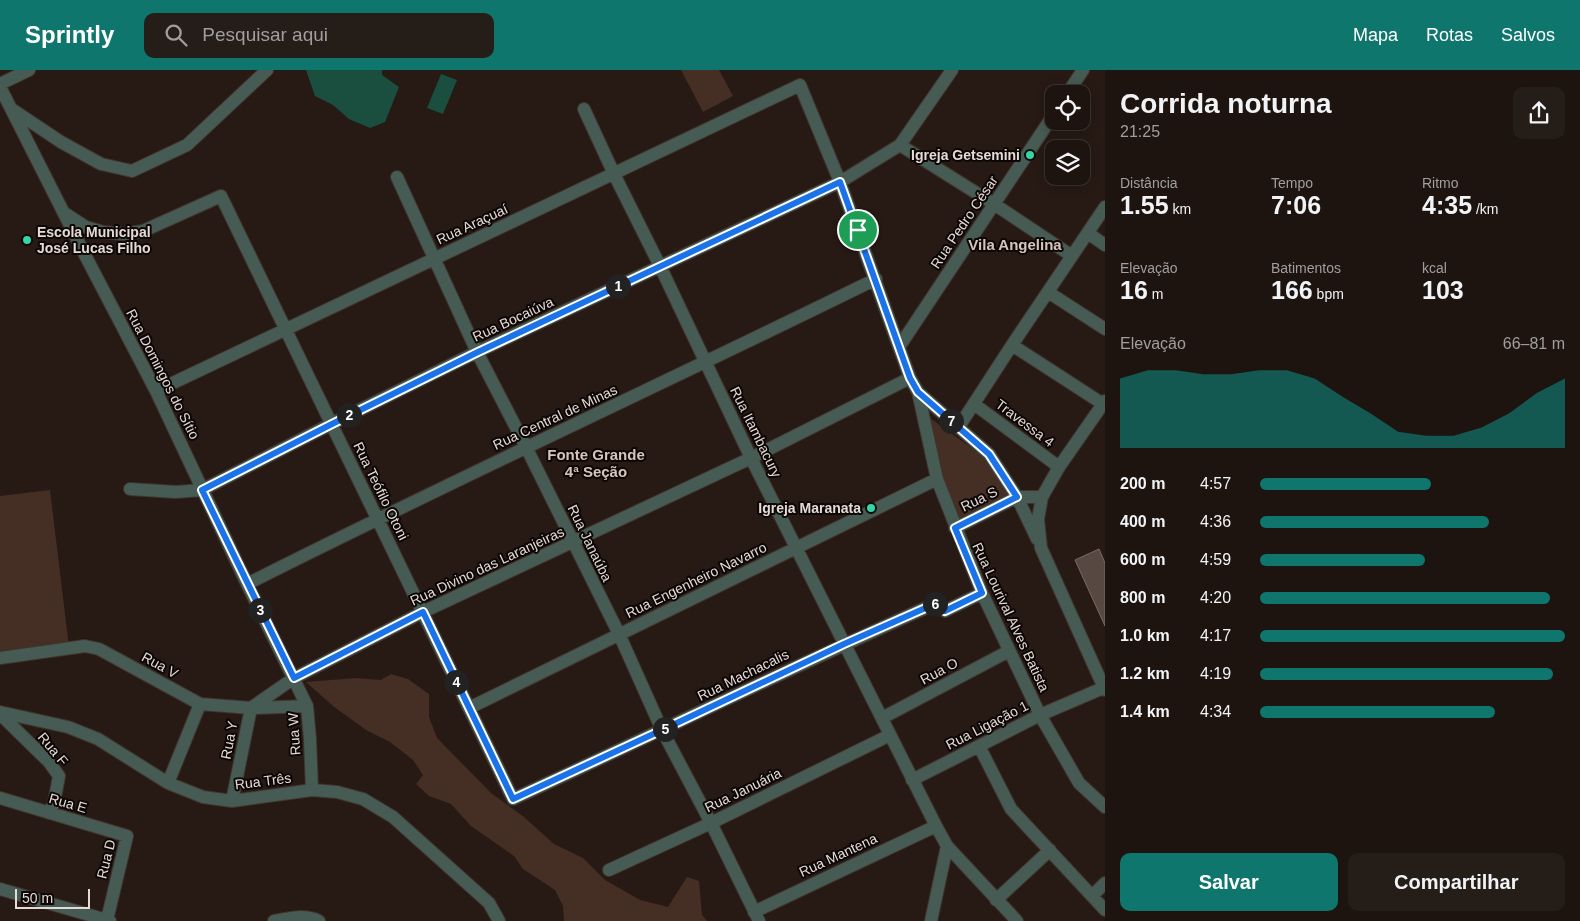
<!DOCTYPE html>
<html lang="pt">
<head>
<meta charset="utf-8">
<style>
  :root { --surface:#1d140f; --page:#251d18; --text:#f1f3f6; --muted:#a09e9e; --line:#3b332f; --accent:#0f766e }
  body { margin:0; font-family:Helvetica,sans-serif; background:var(--page); color:var(--text); height:100vh; display:flex; flex-direction:column; font-size:19px; white-space:nowrap }
  * { box-sizing:border-box; margin:0 }
  p { font-size:16px; color:var(--muted) }
  .icon { flex:none; width:28px; height:28px; fill:none; stroke:currentColor; stroke-width:2; stroke-linecap:round; stroke-linejoin:round }
  .map { position:relative; flex:1; overflow:hidden }
  .sheet { display:flex; flex-direction:column; background:var(--surface); width:475px }
  .sheet>* { flex:none }
  .controls { position:absolute; left:1045px; top:15px; display:grid; gap:10px }
  .controls a { display:grid; place-items:center; width:45px; height:45px; border-radius:10px; background:var(--surface); box-shadow:0 2px 12px #0003,0 0 0 1px var(--line); font-size:25px }
  .scale { position:absolute; left:15px; bottom:12px; width:75px; box-sizing:border-box; padding-left:5px; border:2px solid #e4dad6; border-top:0; font-size:14px; line-height:18px; white-space:nowrap; color:#e4dad6; -webkit-text-stroke:4px #0c0605; paint-order:stroke }
  .pin { position:absolute; display:grid; place-items:center; width:42px; height:42px; color:#fff; margin:-21px; border:2px solid #fff; border-radius:50%; box-shadow:0 1px 5px #0007 }
  .km { position:absolute; width:25px; height:25px; margin:-12px; border-radius:50%; background:#222; color:#fff; font-size:14px; line-height:25px; text-align:center }
  .round { display:grid; place-items:center; flex:none; width:52px; height:52px; border-radius:10px; background:var(--page) }
  .summary { display:flex; align-items:center; justify-content:space-between; height:85px; padding:0 15px }
  h1 { font-size:28px; font-weight:600; line-height:38px }
  .metrics { display:grid; grid-template-columns:repeat(3,1fr); gap:8px; height:85px; padding:5px 15px }
  .metrics div { display:grid; align-content:center }
  .metrics b { font-size:25px; font-weight:600 }
  .metrics small { font-size:14px; font-weight:400 }
  .metrics p { font-size:14px }
  .chart { height:140px; padding:10px 15px }
  .chart p { display:flex; justify-content:space-between }
  .chart svg { width:100%; height:90px; margin-top:5px; fill:var(--accent); opacity:.7 }
  .primary-button { display:flex; gap:10px; margin-top:auto; padding:10px 15px }
  .primary-button a { flex:1; height:58px; border-radius:10px; background:var(--accent); color:#fff; font-size:20px; font-weight:600; line-height:58px; text-align:center }
  .primary-button a+a { background:var(--page); color:var(--text) }
  ul { padding:0 15px; list-style:none; font-size:16px }
  li { display:grid; grid-template-columns:80px 60px 1fr; align-items:center; height:38px }
  li i { height:12px; border-radius:6px; background:var(--accent) }
  header { display:flex; align-items:center; gap:30px; box-sizing:border-box; height:70px; padding:0 25px; background:var(--accent); color:#fff }
  header strong { font-size:24px }
  nav { display:flex; gap:28px; margin-inline-start:auto; font-size:18px }
  .search { width:350px; height:45px; background:var(--page); display:flex; align-items:center; gap:12px; box-sizing:border-box; padding:0 18px; border-radius:10px; color:var(--muted); font-size:19px }
  main { display:flex; flex:1; min-height:0 }
  .map>svg:first-child { display:block }
  .green { fill:#452e23 }
  .water { fill:#1a4f3f }
  .building { fill:#574841; stroke:#7a6a63 }
  .lines { fill:none; stroke-linecap:round; stroke-linejoin:round }
  .minor-casing { stroke:#41352f; stroke-width:14 }
  .minor { stroke:#465b53; stroke-width:12 }
  .route-casing { stroke:#fff; stroke-width:10 }
  .route { stroke:#1a73e8; stroke-width:6 }
  .poi-dot { fill:#33d4a8; stroke:#0c0605; stroke-width:2 }
  .labels { text-anchor:middle; stroke-width:4; stroke-linejoin:round; paint-order:stroke }
  .poi-label { font-size:14px; font-weight:bold; fill:#e4dad6; stroke:#0c0605; text-anchor:end }
  .street-label { font-size:14px; fill:#e4dad6; stroke:#0c0605 }
  .neighbourhood-label { font-size:15px; font-weight:bold; fill:#d7c4bc; stroke:#0c0605 }
</style>
</head>
<body>
<header>
<strong>Sprintly</strong>
<div class="search"><svg class="icon" aria-label="search" viewBox="0 0 24 24"><circle cx="10" cy="10" r="6"/><path d="M15 15l6 6"/></svg>Pesquisar aqui</div>
<nav><a>Mapa</a><a>Rotas</a><a>Salvos</a></nav>
</header>
<main>
<div class="map">
<svg width="1105" height="851" viewBox="0 0 1105 851">
  <rect width="100%" height="100%" fill="#271a14"/>
  <path class="green" d="M681,0H719L733,26L703,42Z
    M930,348L984,387L1010,426L957,450L941,409Z
    M50,420L69,577L0,586V426Z
    M391,604L408,609L429,624V647L437,668L491,723L524,747L554,774L583,788L605,810L640,830L668,837L687,807L699,811L702,845L707,851H564L563,836L555,820L523,799L514,786L471,756L451,734L429,726L416,714L423,705L413,690L390,672L366,660L333,636L306,612L356,608L381,610Z"/>
  <path class="water" d="M306,0H382V5L399,17L385,52L370,58L349,49L333,35L315,26Z
    M441,4L457,10L443,44L427,38Z"/>
  <path class="building" d="M1099,479L1105,493V556L1075,490Z"/>
  <g class="lines">
    <defs>
      <path id="minor" d="M0,14L29,0
        M0,17L85,185L156,321L247,514L307,636L310,669L312,720
        M1067,24L1083,0
        M584,39L614,104L660,196L751,388L936,756L947,776L1017,851
        M13,40L61,72L101,94L132,101L187,75L267,0
        M900,75L994,134L1072,186
        M397,107L477,282L526,377L619,564L662,660L711,753L759,851
        M63,142L86,157L103,162L124,164L143,161L221,126L513,729C655,664 796,595 939,532L945,541L982,523
        M1088,163L1105,175
        M1048,222L1105,259
        M1012,275L1103,334
        M899,277L1054,44
        M156,321L800,15L840,112L910,308L918,322L937,409L982,523L1040,645L1079,713L1105,737
        M918,322L989,384L1017,427L1037,469
        M1105,331L1059,397L1042,427L1038,449L1041,478L1105,620
        M974,334L1059,397
        M958,358L1012,275L1105,137
        M130,419L176,422L202,420L331,354L477,282L840,112L900,75L952,0
        M955,458L1017,427H1042
        M247,514C455,409 667,312 876,209
        M0,588L85,576L99,579L200,634L251,638L307,636
        M469,638L937,409
        M0,642L68,657L98,669L168,713L203,727L232,731L312,720L337,722L363,729L393,747L489,833L499,851
        M0,644L49,692L59,706L54,733L49,743
        M882,648L1009,581
        M979,676L1011,739L1105,840
        M912,710L1040,645L1103,618
        M168,713L200,634
        M0,728L127,766L107,850
        M232,731L251,638L294,608L423,542L751,388L910,308
        M609,800L711,753L890,665
        M0,819L110,851
        M1092,826L1105,813
        M996,830L1050,780
        M754,842L936,756
        M274,851C289,848 305,844 319,851
        M931,851L947,776"/>
    </defs>
    <use href="#minor" class="minor-casing"/>
    <use href="#minor" class="minor"/>
  </g>
  <g class="lines">
    <defs>
      <path id="route" d="M840,112L910,308L918,322L989,384L1017,427L955,458L982,523L945,541L939,532L844,574L662,660L513,729L423,542L294,608L202,420L332,354L478,282Z"/>
    </defs>
    <use href="#route" class="route-casing"/>
    <use href="#route" class="route"/>
  </g>
  <g class="poi-dot">
    <circle cx="1030" cy="85" r="5"/>
    <circle cx="27" cy="170" r="5"/>
    <circle cx="871" cy="438" r="5"/>
  </g>
  <g class="labels">
    <g class="poi-label">
      <text x="1020" y="90">Igreja Getsemini</text>
      <text x="37" y="167" text-anchor="start">Escola Municipal<tspan x="37" dy="16">José Lucas Filho</tspan></text>
      <text x="861" y="443">Igreja Maranata</text>
    </g>
    <g class="street-label">
      <text transform="translate(964 152) rotate(-56)" y="5">Rua Pedro César</text>
      <text transform="translate(472 154) rotate(-25)" y="5">Rua Araçuaí</text>
      <text transform="translate(513 249) rotate(-25)" y="5">Rua Bocaiúva</text>
      <text transform="translate(163 304) rotate(63)" y="5">Rua Domingos do Sítio</text>
      <text transform="translate(555 347) rotate(-25)" y="5">Rua Central de Minas</text>
      <text transform="translate(1025 353) rotate(37)" y="5">Travessa 4</text>
      <text transform="translate(756 362) rotate(64)" y="5">Rua Itambacury</text>
      <text transform="translate(381 421) rotate(64)" y="5">Rua Teófilo Otoni</text>
      <text transform="translate(979 429) rotate(-26)" y="5">Rua S</text>
      <text transform="translate(590 473) rotate(64)" y="5">Rua Janaúba</text>
      <text transform="translate(487 496) rotate(-25)" y="5">Rua Divino das Laranjeiras</text>
      <text transform="translate(696 510) rotate(-26)" y="5">Rua Engenheiro Navarro</text>
      <text transform="translate(1011 547) rotate(65)" y="5">Rua Lourival Alves Batista</text>
      <text transform="translate(160 595) rotate(29)" y="5">Rua V</text>
      <text transform="translate(939 601) rotate(-28)" y="5">Rua O</text>
      <text transform="translate(743 605) rotate(-26)" y="5">Rua Machacalis</text>
      <text transform="translate(987 655) rotate(-27)" y="5">Rua Ligação 1</text>
      <text transform="translate(294 664) rotate(-94)" y="5">Rua W</text>
      <text transform="translate(229 670) rotate(-79)" y="5">Rua Y</text>
      <text transform="translate(53 679) rotate(50)" y="5">Rua F</text>
      <text transform="translate(263 711) rotate(-7)" y="5">Rua Três</text>
      <text transform="translate(743 720) rotate(-26)" y="5">Rua Januária</text>
      <text transform="translate(68 733) rotate(16)" y="5">Rua E</text>
      <text transform="translate(838 785) rotate(-25)" y="5">Rua Mantena</text>
      <text transform="translate(106 789) rotate(-76)" y="5">Rua D</text>
    </g>
    <g class="neighbourhood-label">
      <text x="1015" y="180">Vila Angelina</text>
      <text x="596" y="390">Fonte Grande<tspan x="596" dy="17">4ª Seção</tspan></text>
    </g>
  </g>
</svg>
<div class="controls">
<a><svg class="icon" aria-label="locate" viewBox="0 0 24 24"><circle cx="12" cy="12" r="6"/><path d="M12 2v4M12 18v4M2 12h4M18 12h4"/></svg></a>
<a><svg class="icon" aria-label="layers" viewBox="0 0 24 24"><path d="M12 4l9 5-9 5-9-5zM3 14l9 5 9-5"/></svg></a>
</div>
<div class="scale">50 m</div>
<div class="pin" style="left:858px;top:160px;background:#1e9e55"><svg class="icon" aria-label="arrive" viewBox="0 0 24 24"><path d="M6 21V4h12l-3 4 3 4H6"/></svg></div>
<b class="km" style="left:618px;top:216px">1</b>
<b class="km" style="left:349px;top:345px">2</b>
<b class="km" style="left:260px;top:540px">3</b>
<b class="km" style="left:456px;top:612px">4</b>
<b class="km" style="left:665px;top:659px">5</b>
<b class="km" style="left:935px;top:534px">6</b>
<b class="km" style="left:951px;top:351px">7</b>
</div>
<section class="sheet">
<div class="summary"><div><h1>Corrida noturna</h1><p>21:25</p></div><a class="round"><svg class="icon" aria-label="share" viewBox="0 0 24 24"><path d="M12 15V3M7 8l5-5 5 5M5 13v7h14v-7"/></svg></a></div>
<div class="metrics">
<div><p>Distância</p><b>1.55<small> km</small></b></div>
<div><p>Tempo</p><b>7:06</b></div>
<div><p>Ritmo</p><b>4:35<small> /km</small></b></div>
</div>
<div class="metrics">
<div><p>Elevação</p><b>16<small> m</small></b></div>
<div><p>Batimentos</p><b>166<small> bpm</small></b></div>
<div><p>kcal</p><b>103</b></div>
</div>
<div class="chart"><p><span>Elevação</span>66–81 m</p>
<svg viewBox="0 0 160 44" preserveAspectRatio="none"><path d="M0 44V10L10 6L20 6L30 8L40 8L50 6L60 6L70 10L80 19L90 27L100 36L110 38L120 38L130 34L140 27L150 17L160 10V44z"/></svg>
</div>
<ul>
<li><b>200 m</b>4:57<i style="width:56%"></i></li>
<li><b>400 m</b>4:36<i style="width:75%"></i></li>
<li><b>600 m</b>4:59<i style="width:54%"></i></li>
<li><b>800 m</b>4:20<i style="width:95%"></i></li>
<li><b>1.0 km</b>4:17<i style="width:100%"></i></li>
<li><b>1.2 km</b>4:19<i style="width:96%"></i></li>
<li><b>1.4 km</b>4:34<i style="width:77%"></i></li>
</ul>
<div class="primary-button"><a>Salvar</a><a>Compartilhar</a></div>
</section>
</main>
</body>
</html>
